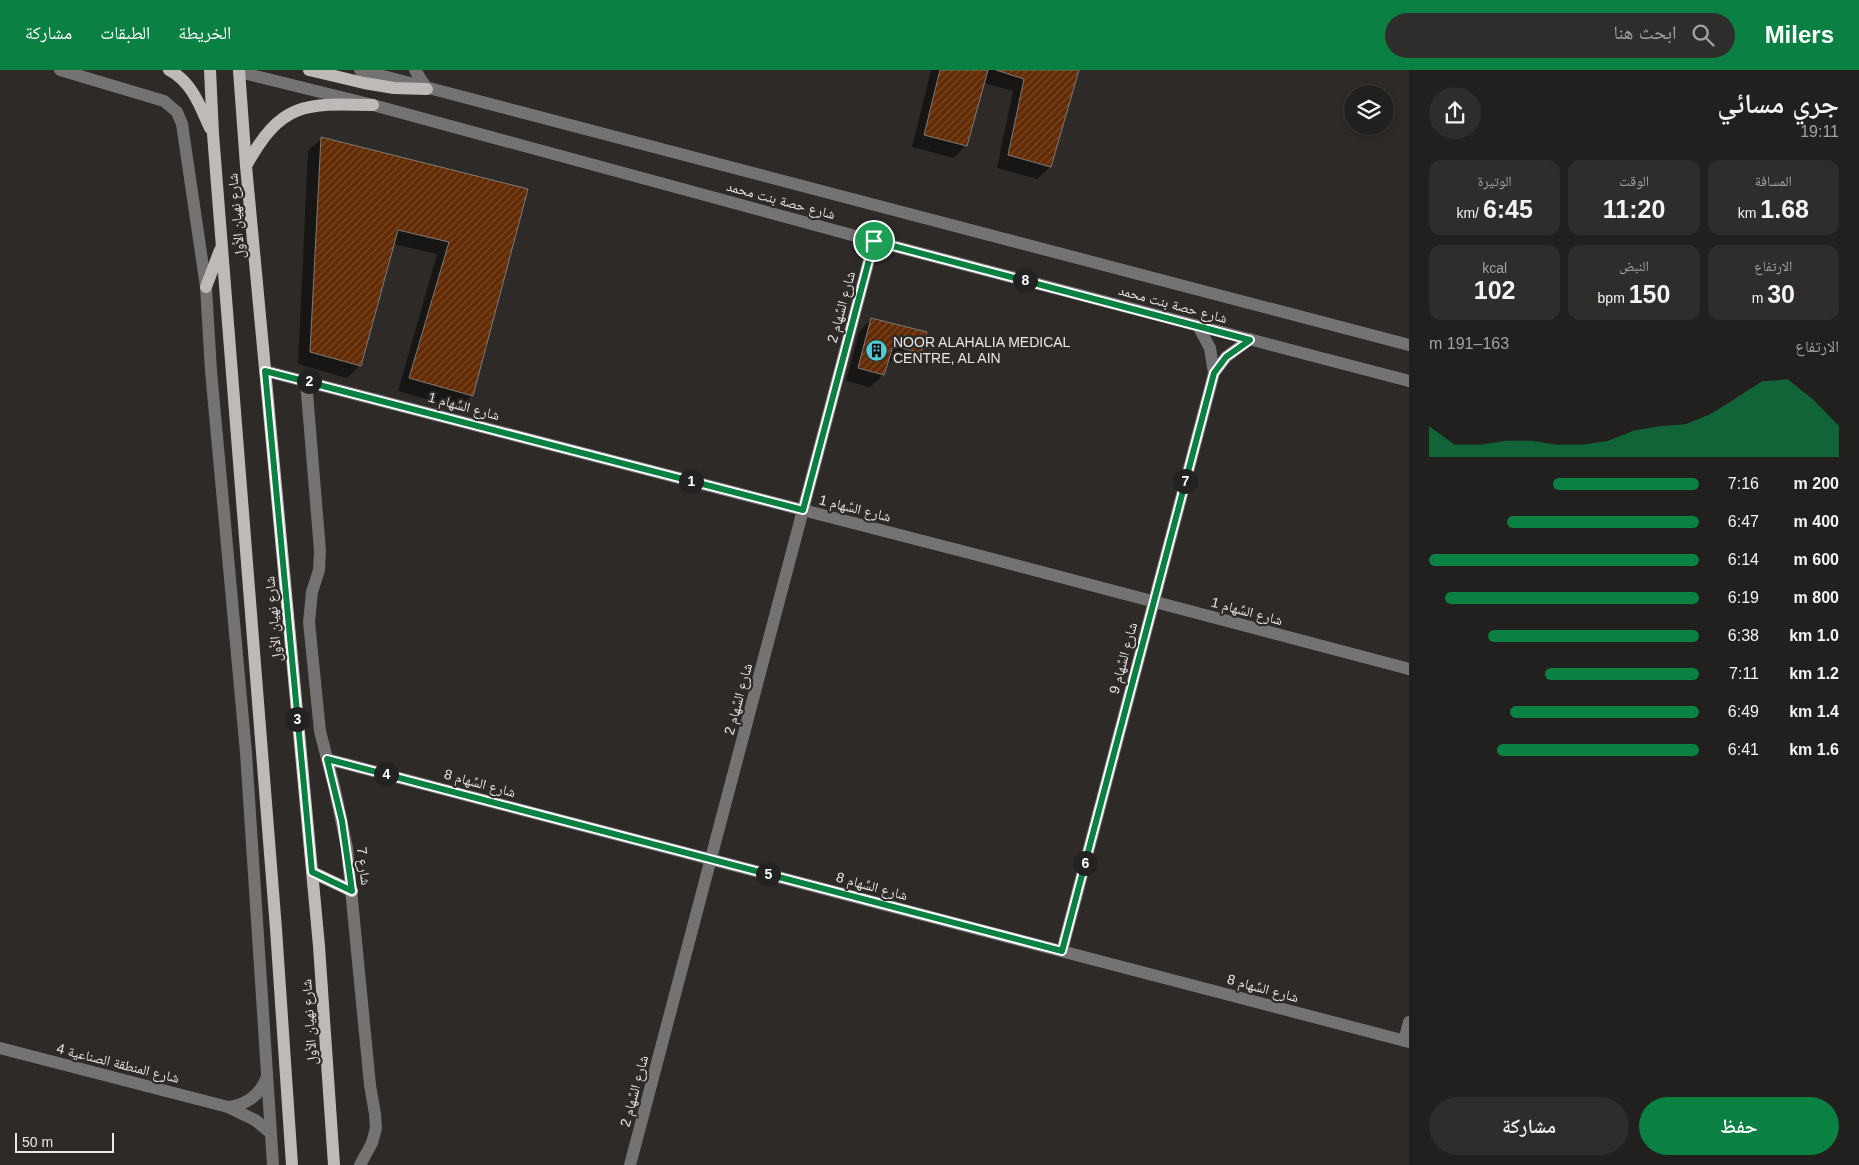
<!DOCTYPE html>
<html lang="ar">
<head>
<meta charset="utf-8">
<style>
  :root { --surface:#22201e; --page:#2e2d2b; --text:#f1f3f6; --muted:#a2a3a4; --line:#3f3e3c; --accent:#0b8043 }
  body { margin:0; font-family:Arial,"Noto Naskh Arabic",sans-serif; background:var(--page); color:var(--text); direction:rtl; height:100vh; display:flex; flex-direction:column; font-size:19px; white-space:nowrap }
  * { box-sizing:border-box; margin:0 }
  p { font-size:16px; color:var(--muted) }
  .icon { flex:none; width:28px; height:28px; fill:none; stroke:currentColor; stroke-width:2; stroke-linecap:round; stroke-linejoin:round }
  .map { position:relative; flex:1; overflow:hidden; direction:ltr }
  .side { display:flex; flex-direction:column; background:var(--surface); width:450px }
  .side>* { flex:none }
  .fabs { position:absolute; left:1344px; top:15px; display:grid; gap:10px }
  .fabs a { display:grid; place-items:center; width:50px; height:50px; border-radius:50%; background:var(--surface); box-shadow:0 2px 8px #0003,0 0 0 1px var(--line); font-size:25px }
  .scale { position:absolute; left:15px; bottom:12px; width:99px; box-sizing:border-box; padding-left:5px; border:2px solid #eae8e7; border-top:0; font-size:14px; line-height:18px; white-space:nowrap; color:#eae8e7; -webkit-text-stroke:4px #2d2a28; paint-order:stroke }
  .pin { position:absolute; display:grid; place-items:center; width:42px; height:42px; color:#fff; margin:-21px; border:2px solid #fff; border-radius:50%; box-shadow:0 1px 5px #0007 }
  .km { position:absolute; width:25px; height:25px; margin:-12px; border-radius:50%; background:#222; color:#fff; font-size:14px; line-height:25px; text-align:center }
  .round { display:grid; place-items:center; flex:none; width:52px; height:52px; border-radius:26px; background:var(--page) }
  .summary { display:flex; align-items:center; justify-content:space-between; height:85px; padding:0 20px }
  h1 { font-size:28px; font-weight:600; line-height:38px }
  .metrics { display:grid; grid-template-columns:repeat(3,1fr); gap:8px; height:85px; padding:5px 20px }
  .metrics div { display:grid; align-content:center; border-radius:12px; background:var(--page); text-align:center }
  .metrics b { font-size:25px; font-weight:600 }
  .metrics small { font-size:14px; font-weight:400 }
  .metrics p { font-size:14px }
  .chart { height:140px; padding:10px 20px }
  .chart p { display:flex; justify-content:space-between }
  .chart svg { width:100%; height:90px; margin-top:5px; fill:var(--accent); opacity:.7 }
  .button { display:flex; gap:10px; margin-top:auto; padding:10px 20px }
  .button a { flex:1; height:58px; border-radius:30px; background:var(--accent); color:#fff; font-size:20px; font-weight:600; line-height:58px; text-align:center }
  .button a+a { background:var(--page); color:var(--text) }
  ul { padding:0 20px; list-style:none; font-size:16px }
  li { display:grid; grid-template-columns:80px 60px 1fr; align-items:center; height:38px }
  li i { height:12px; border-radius:6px; background:var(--accent) }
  header { display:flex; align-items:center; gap:30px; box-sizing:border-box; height:70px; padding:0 25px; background:var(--accent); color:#fff }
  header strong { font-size:24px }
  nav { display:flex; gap:28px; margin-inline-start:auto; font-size:18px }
  .search { width:350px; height:45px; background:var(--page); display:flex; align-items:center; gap:12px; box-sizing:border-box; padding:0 18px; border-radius:28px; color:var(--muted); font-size:19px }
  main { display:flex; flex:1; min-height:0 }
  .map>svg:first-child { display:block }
  .shadow { fill:#0007 }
  .building { fill:url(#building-hatch); stroke:#7e7b79 }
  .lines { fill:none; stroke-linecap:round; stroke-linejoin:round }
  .minor { stroke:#747272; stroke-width:12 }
  .major { stroke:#bebab8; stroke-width:12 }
  .route-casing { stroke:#fff; stroke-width:10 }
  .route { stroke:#0b8043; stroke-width:6 }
  .labels { text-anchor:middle; stroke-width:4.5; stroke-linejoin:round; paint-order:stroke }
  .street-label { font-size:14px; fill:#eae8e7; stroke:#2d2a28 }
  .poi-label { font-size:14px; fill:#eae8e7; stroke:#2d2a28; text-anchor:start }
</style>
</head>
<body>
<header>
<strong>Milers</strong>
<div class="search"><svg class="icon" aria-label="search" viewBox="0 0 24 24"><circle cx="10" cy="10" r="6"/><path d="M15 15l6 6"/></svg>ابحث هنا</div>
<nav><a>الخريطة</a><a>الطبقات</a><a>مشاركة</a></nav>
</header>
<main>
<section class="side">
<div class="summary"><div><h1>جري مسائي</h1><p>19:11</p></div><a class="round"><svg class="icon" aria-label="share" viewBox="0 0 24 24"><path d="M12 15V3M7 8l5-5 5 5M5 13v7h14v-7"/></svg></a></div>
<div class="metrics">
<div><p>المسافة</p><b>1.68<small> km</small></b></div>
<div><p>الوقت</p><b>11:20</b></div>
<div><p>الوتيرة</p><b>6:45<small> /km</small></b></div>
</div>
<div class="metrics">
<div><p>الارتفاع</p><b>30<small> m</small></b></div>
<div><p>النبض</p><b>150<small> bpm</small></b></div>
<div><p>kcal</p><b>102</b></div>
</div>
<div class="chart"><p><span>الارتفاع</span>163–191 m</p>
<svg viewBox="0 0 160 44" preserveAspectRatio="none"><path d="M0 44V29L10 38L20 38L30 36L40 36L50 38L60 38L70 36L80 31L90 29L100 28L110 23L120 15L130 7L140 6L150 16L160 29V44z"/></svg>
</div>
<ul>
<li><b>200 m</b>7:16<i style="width:54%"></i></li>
<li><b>400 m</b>6:47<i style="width:71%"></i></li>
<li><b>600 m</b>6:14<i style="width:100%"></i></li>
<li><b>800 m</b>6:19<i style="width:94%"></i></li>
<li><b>1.0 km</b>6:38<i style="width:78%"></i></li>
<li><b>1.2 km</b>7:11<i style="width:57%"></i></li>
<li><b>1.4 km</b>6:49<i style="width:70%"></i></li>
<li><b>1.6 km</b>6:41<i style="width:75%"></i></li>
</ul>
<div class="button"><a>حفظ</a><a>مشاركة</a></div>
</section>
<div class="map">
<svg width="1409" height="1095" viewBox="0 0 1409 1095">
  <defs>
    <pattern id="building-hatch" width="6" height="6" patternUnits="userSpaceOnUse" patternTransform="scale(1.25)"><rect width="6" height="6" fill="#622b04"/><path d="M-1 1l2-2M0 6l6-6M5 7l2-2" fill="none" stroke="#794a29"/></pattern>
  </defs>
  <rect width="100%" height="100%" fill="#2d2a28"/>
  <path class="shadow" d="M931,0H1078L1050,97L1037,109L997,98L1013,21L984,13L966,75L954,88L912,77Z
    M321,69L527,120L472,325L459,338L398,321L437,184L393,174L360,295L347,308L298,294L308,81Z
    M871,249L920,283L907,295L887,290L883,305L870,317L846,311L859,262Z"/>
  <path class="building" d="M940,0H988L967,76L924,65Z
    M996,0H1079L1051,97L1008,85L1024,9Z
    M321,67L528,119L473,326L409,308L449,172L398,160L361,296L310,282Z
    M871,248L927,262L921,283L893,276L884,305L858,298Z"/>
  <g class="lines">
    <path class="minor" d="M60,0L164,31L177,42L182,54L206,217L211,301L246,683L273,1095
      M360,0L1409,275
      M415,0L427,19
      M239,2L373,35L874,171L1409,311
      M265,301L981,486L1409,599
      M1214,303L1226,287L1250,269
      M306,311L320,481L319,500L312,522L309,552L320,661L335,720L347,778L370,1015L375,1044L376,1058L372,1073L360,1095
      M327,689L1409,972
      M1062,881L1214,303L1210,278L1198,256
      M1404,971L1409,952
      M0,978L228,1037L255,1050L271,1063
      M228,1037C247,1035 260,1025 267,1007
      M630,1095L874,171"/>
    <path class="major" d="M169,0C192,12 200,36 210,58
      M210,0L213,64L276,859L292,1095
      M239,0L246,96L319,876L334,1095
      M309,0L364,13L394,18L427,19
      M246,96C281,32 304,33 373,35
      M206,217L220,180
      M312,802L352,821"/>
  </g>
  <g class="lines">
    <defs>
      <path id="route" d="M874,171L1250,270L1226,287L1214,303L1062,881L327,689L342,751L352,821L312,802L265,301L803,440Z"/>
    </defs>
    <use href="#route" class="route-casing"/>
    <use href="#route" class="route"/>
  </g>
  <defs>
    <symbol id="building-disc" viewBox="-11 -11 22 22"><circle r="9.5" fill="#51ccd2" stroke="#2d2a28"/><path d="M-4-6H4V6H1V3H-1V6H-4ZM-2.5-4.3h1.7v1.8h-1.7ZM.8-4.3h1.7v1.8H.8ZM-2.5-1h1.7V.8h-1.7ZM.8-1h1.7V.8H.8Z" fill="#111"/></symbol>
  </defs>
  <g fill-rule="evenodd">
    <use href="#building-disc" x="864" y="268" width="25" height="25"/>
  </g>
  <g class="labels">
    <g class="street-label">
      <text transform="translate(781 130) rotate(15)" y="5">شارع حصة بنت محمد</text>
      <text transform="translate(236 146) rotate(-95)" y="5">شارع نهيان الأول</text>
      <text transform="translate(1173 234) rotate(15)" y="5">شارع حصة بنت محمد</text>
      <text transform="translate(841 237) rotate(-75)" y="5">شارع السِّهام 2</text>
      <text transform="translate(464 336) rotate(15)" y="5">شارع السِّهام 1</text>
      <text transform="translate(855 438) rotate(14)" y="5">شارع السِّهام 1</text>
      <text transform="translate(1247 541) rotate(15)" y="5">شارع السِّهام 1</text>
      <text transform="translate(273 549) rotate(-95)" y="5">شارع نهيان الأول</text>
      <text transform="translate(1123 588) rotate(-75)" y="5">شارع السِّهام 9</text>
      <text transform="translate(738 629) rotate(-75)" y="5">شارع السِّهام 2</text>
      <text transform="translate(480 713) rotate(15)" y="5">شارع السِّهام 8</text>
      <text transform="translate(364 796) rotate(83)" y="5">شارع 7</text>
      <text transform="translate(872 816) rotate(15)" y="5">شارع السِّهام 8</text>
      <text transform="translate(1263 918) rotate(15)" y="5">شارع السِّهام 8</text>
      <text transform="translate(309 952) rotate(-94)" y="5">شارع نهيان الأول</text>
      <text transform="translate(118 993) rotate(14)" y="5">شارع المنطقة الصناعية 4</text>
      <text transform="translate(634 1021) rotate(-75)" y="5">شارع السِّهام 2</text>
    </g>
    <g class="poi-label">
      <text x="893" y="277">NOOR ALAHALIA MEDICAL<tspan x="893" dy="16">CENTRE, AL AIN</tspan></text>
    </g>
  </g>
</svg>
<div class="fabs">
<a><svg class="icon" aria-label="layers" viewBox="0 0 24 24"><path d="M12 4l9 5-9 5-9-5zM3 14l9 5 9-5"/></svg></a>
</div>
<div class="scale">50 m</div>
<div class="pin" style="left:874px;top:171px;background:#1e9e55"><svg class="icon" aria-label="arrive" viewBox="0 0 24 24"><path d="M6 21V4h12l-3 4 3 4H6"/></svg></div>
<b class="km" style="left:691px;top:411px">1</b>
<b class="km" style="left:309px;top:311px">2</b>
<b class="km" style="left:297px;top:649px">3</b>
<b class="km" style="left:386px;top:704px">4</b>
<b class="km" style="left:768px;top:804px">5</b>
<b class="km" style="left:1085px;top:793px">6</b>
<b class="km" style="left:1185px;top:411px">7</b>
<b class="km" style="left:1025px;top:210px">8</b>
</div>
</main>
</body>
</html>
